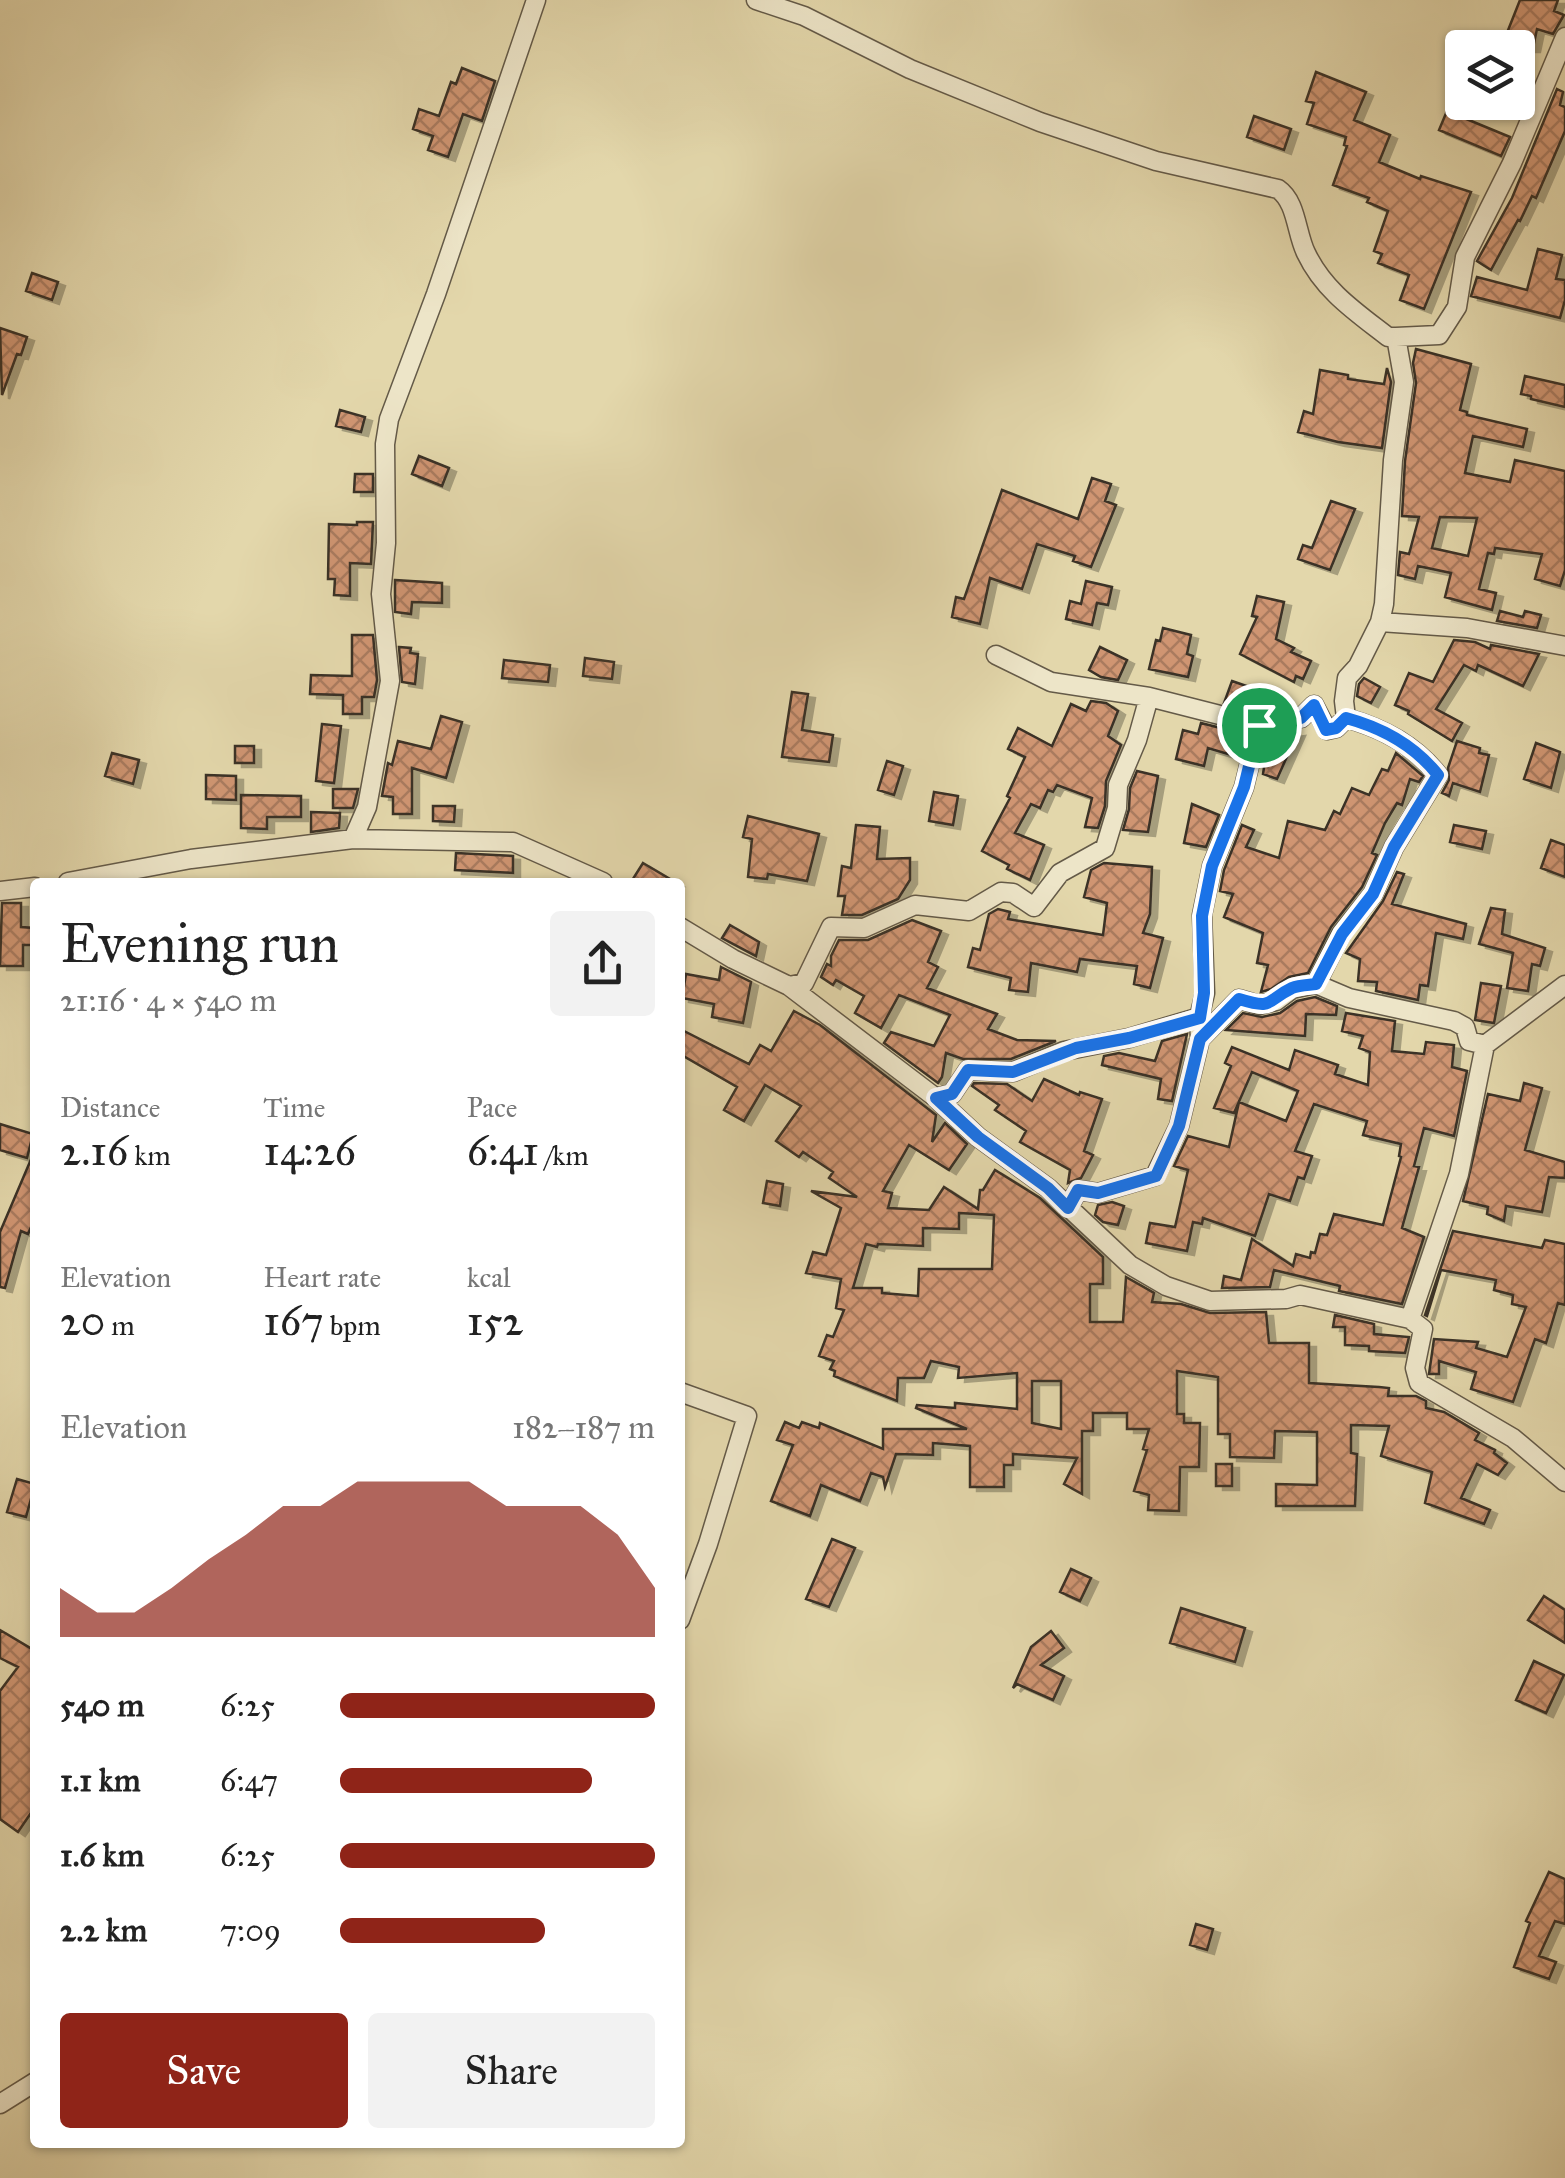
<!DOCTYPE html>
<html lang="en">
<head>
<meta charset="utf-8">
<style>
  :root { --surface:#fff; --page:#f2f2f2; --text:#222; --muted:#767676; --accent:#8f2418 }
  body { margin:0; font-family:"IM FELL Great Primer",serif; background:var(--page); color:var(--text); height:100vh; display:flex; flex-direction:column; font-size:38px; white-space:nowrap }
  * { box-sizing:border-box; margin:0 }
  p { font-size:32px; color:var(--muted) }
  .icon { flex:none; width:55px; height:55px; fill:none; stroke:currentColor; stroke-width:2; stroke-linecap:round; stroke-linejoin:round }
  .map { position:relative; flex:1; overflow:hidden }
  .sheet { position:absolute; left:30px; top:878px; width:655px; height:1270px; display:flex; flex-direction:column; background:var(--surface); border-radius:10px; box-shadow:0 2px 8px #0004 }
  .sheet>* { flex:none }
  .fabs { position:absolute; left:1445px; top:30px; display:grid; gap:20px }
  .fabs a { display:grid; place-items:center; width:90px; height:90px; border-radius:10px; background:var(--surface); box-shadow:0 2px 8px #0004; font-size:50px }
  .pin { position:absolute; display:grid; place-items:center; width:85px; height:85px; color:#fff; margin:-42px; border:5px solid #fff; border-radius:50%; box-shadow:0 2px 10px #0007 }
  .round { display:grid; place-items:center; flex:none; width:105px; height:105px; border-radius:10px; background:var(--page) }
  .overview { display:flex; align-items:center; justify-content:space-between; height:170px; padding:0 30px }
  h1 { font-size:55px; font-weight:600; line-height:75px }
  .metrics { display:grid; grid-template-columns:repeat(3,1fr); gap:15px; height:170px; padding:10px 30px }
  .metrics div { display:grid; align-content:center }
  .metrics b { font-size:42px; font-weight:600 }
  .metrics small { font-size:28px; font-weight:400 }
  .metrics p { font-size:28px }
  .chart { height:280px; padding:20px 30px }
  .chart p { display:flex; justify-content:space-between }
  .chart svg { width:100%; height:180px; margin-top:10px; fill:var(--accent); opacity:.7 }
  .action { display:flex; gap:20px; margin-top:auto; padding:20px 30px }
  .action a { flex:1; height:115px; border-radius:10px; background:var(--accent); color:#fff; font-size:40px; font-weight:600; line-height:115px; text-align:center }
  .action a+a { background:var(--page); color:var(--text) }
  ul { padding:0 30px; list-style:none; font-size:32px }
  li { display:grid; grid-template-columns:160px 120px 1fr; align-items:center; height:75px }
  li i { height:25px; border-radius:12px; background:var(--accent) }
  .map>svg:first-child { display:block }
  .building { fill:url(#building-cross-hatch); stroke:#3a3127; stroke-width:2.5; fill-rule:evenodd; filter:url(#shadow) }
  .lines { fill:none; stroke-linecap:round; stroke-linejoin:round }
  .street-casing { stroke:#645a48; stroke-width:21 }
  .street { stroke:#ede5c8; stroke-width:18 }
  .route-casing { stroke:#fff; stroke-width:20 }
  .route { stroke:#1a73e8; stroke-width:12 }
</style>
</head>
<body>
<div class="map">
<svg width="1565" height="2178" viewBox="0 0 1565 2178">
  <defs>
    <pattern id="building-cross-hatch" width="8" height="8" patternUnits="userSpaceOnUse" patternTransform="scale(2.5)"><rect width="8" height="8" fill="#cf9572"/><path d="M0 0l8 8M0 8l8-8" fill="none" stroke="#a97a5e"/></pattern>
    <filter id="shadow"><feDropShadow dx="7" dy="4" stdDeviation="0" flood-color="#0004"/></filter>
  </defs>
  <rect width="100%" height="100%" fill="#e3d7ab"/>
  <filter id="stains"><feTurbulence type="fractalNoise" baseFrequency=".002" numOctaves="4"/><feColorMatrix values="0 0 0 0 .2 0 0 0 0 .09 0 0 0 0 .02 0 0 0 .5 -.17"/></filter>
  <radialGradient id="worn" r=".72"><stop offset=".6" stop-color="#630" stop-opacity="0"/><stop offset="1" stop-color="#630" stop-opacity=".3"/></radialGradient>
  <path class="building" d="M1520,0H1558L1554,11L1564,15L1553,34L1537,29L1533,48H1501Z
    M462,68L495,81L482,121L463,114L448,157L428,150L433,136L413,129L419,109L439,116L451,82L456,84Z
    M1316,72L1366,92L1354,120L1390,135L1379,162L1420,179L1421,176L1471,192L1424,309L1400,300L1409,275L1378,263L1382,254L1374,251L1388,211L1367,202L1369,198L1333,185L1347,146L1344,145L1346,137L1307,124L1314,103L1306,101Z
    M1557,89L1563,92L1560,105L1565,107V131L1536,198L1532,196L1520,221L1518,220L1491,270L1477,261L1512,198Z
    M1447,111L1510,137L1501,156L1439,130Z
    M1254,116L1291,129L1284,150L1247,137Z
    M1538,249L1562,255L1556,279L1565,280V300L1560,318L1471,296L1477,277L1527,290Z
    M32,273L58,282L52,300L26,291Z
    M0,328L27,337L21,355L17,354L2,395Z
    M1416,349L1471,364L1460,410L1467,412V415L1527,429L1523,447L1473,436L1465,473L1510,482L1515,460L1565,471V570L1560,586L1535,579L1542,554L1495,548L1494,554L1488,553L1479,589L1496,593L1492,610L1445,597L1451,573L1418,566L1415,579L1398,575L1400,552L1409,554L1419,517L1402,516L1405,461L1416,383L1413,363ZM1440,517L1477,518L1468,556L1432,548Z
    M1387,368L1391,382L1382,448L1338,442L1298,432L1304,411L1313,414L1320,370L1348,375V379L1384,384Z
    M1525,376L1565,385V407L1531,399V396L1521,394Z
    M340,410L365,417L361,432L336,426Z
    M419,456L449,468L442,486L412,474Z
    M355,474H373V492H354Z
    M1092,478L1111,484L1105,501L1116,505L1091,567L1073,561L1075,556L1037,544L1022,589L990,578L980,624L952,617L956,597L964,599L1002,490L1078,519Z
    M1331,501L1355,509L1330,570L1298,559L1303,545L1312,548Z
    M357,522H373L371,564L350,563V596L334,595L335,579H328L329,524L357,525Z
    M395,580L442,583V603L412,602L411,614L395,612Z
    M1086,581L1112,587L1108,605L1097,603L1092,625L1066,619L1070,601L1081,604Z
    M1257,596L1284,602L1276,639L1294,648L1291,652L1311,661L1303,679L1296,676L1294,682L1240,654L1257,617L1252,616Z
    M1500,611L1523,617L1525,611L1541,615L1537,628L1497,621Z
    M1163,628L1191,635L1187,654L1193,656L1188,677L1149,669L1156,640L1160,641Z
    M352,635H373L377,680L374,697H362V714H343V695L310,694L311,675L352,676Z
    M1454,640L1475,642L1490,649L1491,645L1539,654L1523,686L1478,665L1476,671L1464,665L1436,709L1462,723L1452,741L1408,714L1409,711L1395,705L1409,673L1433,682Z
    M399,647L411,648L410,653L418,654L415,684L402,682Z
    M1100,647L1127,660L1118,680L1101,677L1089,670Z
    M585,658L614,662L612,679L583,676Z
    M504,660L550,665L548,682L502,678Z
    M1364,678L1380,687L1371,703L1357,696L1359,684Z
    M1232,681L1281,698L1278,709L1260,712L1224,703Z
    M792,692L808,694L802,730L833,735L829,762L782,757Z
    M1091,701L1106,703L1118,711L1108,736L1121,745L1106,781L1105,806L1098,828L1085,827L1092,798L1057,785L1053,792L1048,790L1040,808L1031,804L1015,833L1044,845L1030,880L1007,869L1009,865L982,851L1010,798L1007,796L1025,757L1008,749L1018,728L1052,746L1071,704L1086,711Z
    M441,716L462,722L446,778L412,768V814H393V797L382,796L388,763L392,765L398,741L431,749Z
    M1201,723L1244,734L1238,757L1208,748L1204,766L1176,759L1183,730L1198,734Z
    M322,724L341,726L334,783L316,781Z
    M1298,732L1277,779L1263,774L1269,736Z
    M1457,741L1480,748L1479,753L1489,755L1480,792L1453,783L1449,796L1442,793L1449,780L1448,768Z
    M1536,743L1560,752L1551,788L1524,779Z
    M235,746H254V763H235Z
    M112,753L139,760L133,784L105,776Z
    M1396,753L1423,776L1419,782L1410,779L1402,805L1397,803L1385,823L1372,853L1377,855L1362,887L1331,927L1308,973L1289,977L1271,989L1261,992L1268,965L1257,963L1263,933L1224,917L1233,894L1220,891L1224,870L1242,825L1254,830L1246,847L1279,858L1288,821L1325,830L1334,811L1340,814L1352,788L1369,795L1382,769L1388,771Z
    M887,761L903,766L894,795L878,790Z
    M1137,771L1158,776L1148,832L1123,830L1129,809L1130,788Z
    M206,775L236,776V800L206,799Z
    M333,789H358L353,808H333Z
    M934,792L958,796L953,825L929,821Z
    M241,795L301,796V817H267V829L241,828Z
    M1192,804L1219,815L1206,847L1184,843Z
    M433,806H455L454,822L433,821Z
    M311,812L340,813L339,828L311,832Z
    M748,816L819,834L807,881L768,874L767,879L748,877L752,839L743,837Z
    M856,825L880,827L877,859L910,858V880L898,899L862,915H842L845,896H838L842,866L851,868Z
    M1454,825L1486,831L1482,849L1450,842Z
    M1551,840L1565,845V877L1541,868Z
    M456,853L513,856V873L455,870Z
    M643,863L675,882H631Z
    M1104,863L1152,867L1150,914L1143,933L1163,938L1150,988L1134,984L1137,966L1080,959L1077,972L1031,963L1028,992L1009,990L1011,978L968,967L973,948L980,950L989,914L998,909L1010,912L1008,919L1103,935L1107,903L1084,897L1091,870Z
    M1397,872L1404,874L1392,904L1466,924L1463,939L1436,933L1428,986L1420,985L1418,1000L1376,991L1377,982L1358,981L1360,959L1346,953L1383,901Z
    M2,903H21V927L35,928V945H23V966H0Z
    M1491,908L1505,910L1502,934L1545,948L1540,966L1532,964L1528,991L1507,988L1513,953L1479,944Z
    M912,920L941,931L928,962L938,967L927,988L997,1014L988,1029L1017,1040L1056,1041L1011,1059H963L946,1053L942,1077L938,1083L884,1043L891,1032L934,1046L950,1015L899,995L881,1028L855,1013L864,996L836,980L833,985L821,977L827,964L831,966V956L839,940H868Z
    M730,925L759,942L756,956L722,938Z
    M721,967L751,982L743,1023L712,1017L714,1004L682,998L686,974L719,980Z
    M1481,983L1501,986L1494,1023L1475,1020Z
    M1315,997L1337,1006L1336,1015L1306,1014L1305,1036L1226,1030L1243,1013L1262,1017L1280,1013L1297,1001Z
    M794,1011L820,1025L936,1115L932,1142L945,1123L967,1144L949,1170L909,1145L883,1191L892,1193L888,1208L929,1210L944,1187L978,1209L980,1190H983L995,1170L1040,1198L1103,1257V1284H1090V1322H1123L1126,1277L1154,1293L1152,1302L1181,1304L1210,1313L1266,1312L1269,1343H1309V1383L1379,1387L1389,1388L1388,1396H1416L1426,1401V1408L1444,1412L1479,1433L1475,1440L1495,1450L1494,1453L1507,1463L1498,1475L1477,1464L1461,1498L1490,1510L1484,1524L1425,1503L1432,1472L1381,1456L1389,1426L1351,1425V1453L1357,1454L1355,1506H1276V1484L1317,1485V1432L1275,1431L1274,1458L1230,1457V1434H1218V1377L1177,1371V1414H1184V1423H1200L1199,1467H1180L1179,1511L1148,1510L1149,1495L1134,1491L1147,1450L1143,1449L1149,1429H1127V1413H1093V1431H1082V1494L1064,1484L1077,1458L1013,1454V1465H1004V1487H970V1446L933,1443V1455L896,1454L885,1487L883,1477L871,1473L860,1501L821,1485L810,1516L771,1501L793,1445L777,1440L785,1422L799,1428L802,1422L819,1428L820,1423L883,1449V1429H967L916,1408L917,1405L955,1408V1403L1017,1409V1373L958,1378L959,1367L931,1361L924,1378H898L897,1401L834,1376L835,1371L830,1369L834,1361L819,1356L827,1335L833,1337L844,1310L836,1308L841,1279L806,1273L813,1252L826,1255L841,1208L811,1191L857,1197L829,1178L833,1172L803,1152L799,1157L776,1141L801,1106L765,1085L744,1121L724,1110L737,1087L680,1054V1029L749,1064L760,1045L771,1051ZM959,1213L994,1215L992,1269H919L918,1296L882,1293V1288H853L866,1244L877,1247L878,1244L923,1246V1228L959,1229ZM1032,1381H1061V1429L1032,1423Z
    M1346,1013L1395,1021L1392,1051L1424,1054L1426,1042L1454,1045L1452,1067L1467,1071L1454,1136L1424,1128L1414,1166L1419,1167L1402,1228L1424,1237L1402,1304L1339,1291L1340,1286L1274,1270L1270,1287L1222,1288L1224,1276L1241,1280L1252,1239L1293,1266L1296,1254L1310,1258L1311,1252L1315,1253L1320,1234L1327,1235L1334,1214L1383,1225L1401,1157L1399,1156L1401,1144L1363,1135L1367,1121L1314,1104L1295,1151L1312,1156L1304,1179L1298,1177L1290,1201L1269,1194L1255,1236L1203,1218L1202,1224L1193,1222L1187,1251L1146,1243L1150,1223L1175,1227L1188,1170L1174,1166L1188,1136L1229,1147L1239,1102L1286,1121L1298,1091L1252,1072L1234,1113L1214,1108L1231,1066L1225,1063L1232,1047L1289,1070L1295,1050L1338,1065L1335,1074L1368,1085L1370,1052L1359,1048L1363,1036L1342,1031Z
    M1187,1034L1172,1101L1158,1099L1161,1079L1102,1065L1104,1056L1119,1053L1155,1061L1162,1041Z
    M1044,1079L1079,1095L1080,1092L1102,1099L1084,1151L1093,1155L1081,1178L1068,1183L1070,1170L1020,1142L1026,1131L995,1110L999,1105L972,1086L974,1083L1007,1084L1032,1101Z
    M1524,1083L1542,1088L1525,1150L1565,1162V1178L1549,1177L1542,1212L1506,1206L1504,1221L1487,1214L1488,1207L1463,1201L1488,1094L1520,1101Z
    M0,1124L33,1134L27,1158L0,1150Z
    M35,1150V1218L28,1234L21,1231L5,1288L0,1287V1232Z
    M767,1181L783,1184L780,1206L763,1203Z
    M1112,1202L1124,1206L1118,1225L1103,1222L1095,1215L1098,1205Z
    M1453,1231L1542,1248L1545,1240L1565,1244V1305L1558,1303L1546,1343L1535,1339L1513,1402L1471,1389L1476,1372L1439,1361V1374H1429L1434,1339L1478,1342L1476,1348L1507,1357L1526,1307L1512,1304L1513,1295L1494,1290L1496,1280L1441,1270L1427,1316L1425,1315Z
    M1335,1315L1374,1324V1334L1409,1337L1405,1353L1369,1351V1346L1345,1345V1327H1333Z
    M1216,1464H1232V1486H1216Z
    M17,1479L35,1484L26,1517L7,1512Z
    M832,1539L855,1548L829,1607L806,1599Z
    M1071,1569L1091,1578L1080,1601L1060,1592Z
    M1544,1596L1565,1610V1643L1528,1620Z
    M1181,1608L1245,1628L1235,1662L1170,1643Z
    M0,1630L32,1649L35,1645V1807L18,1832L0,1819V1691L18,1667L0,1658Z
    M1051,1631L1064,1648L1041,1665L1064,1676L1053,1700L1017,1684L1013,1688L1031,1647Z
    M1534,1661L1564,1675L1546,1713L1516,1700Z
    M1549,1872L1565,1879V1924L1555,1921L1539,1956L1556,1962L1549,1979L1514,1967L1530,1923L1526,1921Z
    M1196,1924L1213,1929L1207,1950L1190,1945Z"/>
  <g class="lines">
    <defs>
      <path id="street" d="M756,0L804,16L910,69L1040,122L1156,161L1278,189C1297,202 1296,233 1306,253C1324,291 1356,312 1388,337H1396
        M1380,622L1467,628L1565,646
        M996,655L1051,682L1149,697L1259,725L1301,718L1314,705L1327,730L1336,728L1346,718C1382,728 1415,745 1438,775L1394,847L1373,894L1341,934L1316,984
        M1346,718L1344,701L1347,678L1358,666L1380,622L1384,604L1393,460L1404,382L1396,337L1439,335L1457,307L1465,257L1512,163L1565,37
        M353,839L367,807L390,681L381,594L386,543L385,444L389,419L436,294L536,0
        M68,882L191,859L353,839L513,842L603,882
        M0,891L35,887
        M680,927L733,959L789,986L936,1098L978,1137L1048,1188L1130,1265L1166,1286L1210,1301L1286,1299L1300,1295L1410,1319L1459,1174L1485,1045L1565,985
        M789,986L804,983L831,927L864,928L915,905L969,911L1001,892L1013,893L1034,907L1060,873L1105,848L1117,808L1118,785L1137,740L1149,697
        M1199,1018L1205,993L1202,915L1212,866L1244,787L1259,725
        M936,1098L952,1094L968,1070L1013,1072L1064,1051L1129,1038L1193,1019L1199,1018L1200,1039L1239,999L1259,1005L1276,1001L1292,989L1316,984L1349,998L1454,1021L1465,1027L1469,1041L1485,1045
        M1068,1208L1078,1190L1098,1193L1155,1176L1179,1126L1200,1039
        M1410,1319L1423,1329L1415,1368L1419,1383L1513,1438L1565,1482
        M680,1392L747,1416L708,1544L680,1620
        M0,2104L35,2082"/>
    </defs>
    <use href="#street" class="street-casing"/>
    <use href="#street" class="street"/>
  </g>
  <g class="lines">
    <defs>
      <path id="route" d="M1314,705L1326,730L1336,728L1346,718C1383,728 1415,746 1438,775L1394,847L1373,894L1342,934L1316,984C1309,985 1299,985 1292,988C1265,1001 1275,1010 1239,999L1200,1039L1179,1126L1156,1176L1098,1193L1078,1190L1068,1208L1048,1188L978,1137L936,1098L952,1094L968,1070L1013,1072L1076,1048L1129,1038L1200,1018L1204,993L1202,916L1212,866L1244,787L1259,725L1301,718Z"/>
    </defs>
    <use href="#route" class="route-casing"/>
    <use href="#route" class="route"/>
  </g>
  <rect width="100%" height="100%" filter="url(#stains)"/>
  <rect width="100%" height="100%" fill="url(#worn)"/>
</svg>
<div class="fabs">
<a><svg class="icon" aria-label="layers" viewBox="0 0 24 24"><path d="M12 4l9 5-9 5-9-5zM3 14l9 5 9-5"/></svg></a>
</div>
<div class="pin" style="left:1259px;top:725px;background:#1e9e55"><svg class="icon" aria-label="arrive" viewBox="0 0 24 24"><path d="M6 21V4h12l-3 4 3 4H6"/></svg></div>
<section class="sheet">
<div class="overview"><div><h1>Evening run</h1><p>21:16 · 4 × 540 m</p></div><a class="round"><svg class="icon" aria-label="share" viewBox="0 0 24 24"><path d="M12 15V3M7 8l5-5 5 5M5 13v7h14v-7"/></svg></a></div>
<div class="metrics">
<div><p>Distance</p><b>2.16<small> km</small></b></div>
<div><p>Time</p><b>14:26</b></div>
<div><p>Pace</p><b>6:41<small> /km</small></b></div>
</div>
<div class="metrics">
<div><p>Elevation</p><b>20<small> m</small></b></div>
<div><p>Heart rate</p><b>167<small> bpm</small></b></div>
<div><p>kcal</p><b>152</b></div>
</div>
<div class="chart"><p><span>Elevation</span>182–187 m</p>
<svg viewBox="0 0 160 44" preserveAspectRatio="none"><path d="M0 44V32L10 38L20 38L30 32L40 25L50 19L60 12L70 12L80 6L90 6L100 6L110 6L120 12L130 12L140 12L150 19L160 32V44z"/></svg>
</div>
<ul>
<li><b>540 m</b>6:25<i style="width:100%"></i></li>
<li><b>1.1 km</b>6:47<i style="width:80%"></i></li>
<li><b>1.6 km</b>6:25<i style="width:100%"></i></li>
<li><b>2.2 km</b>7:09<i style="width:65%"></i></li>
</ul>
<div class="action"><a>Save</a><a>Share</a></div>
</section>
</div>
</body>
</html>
